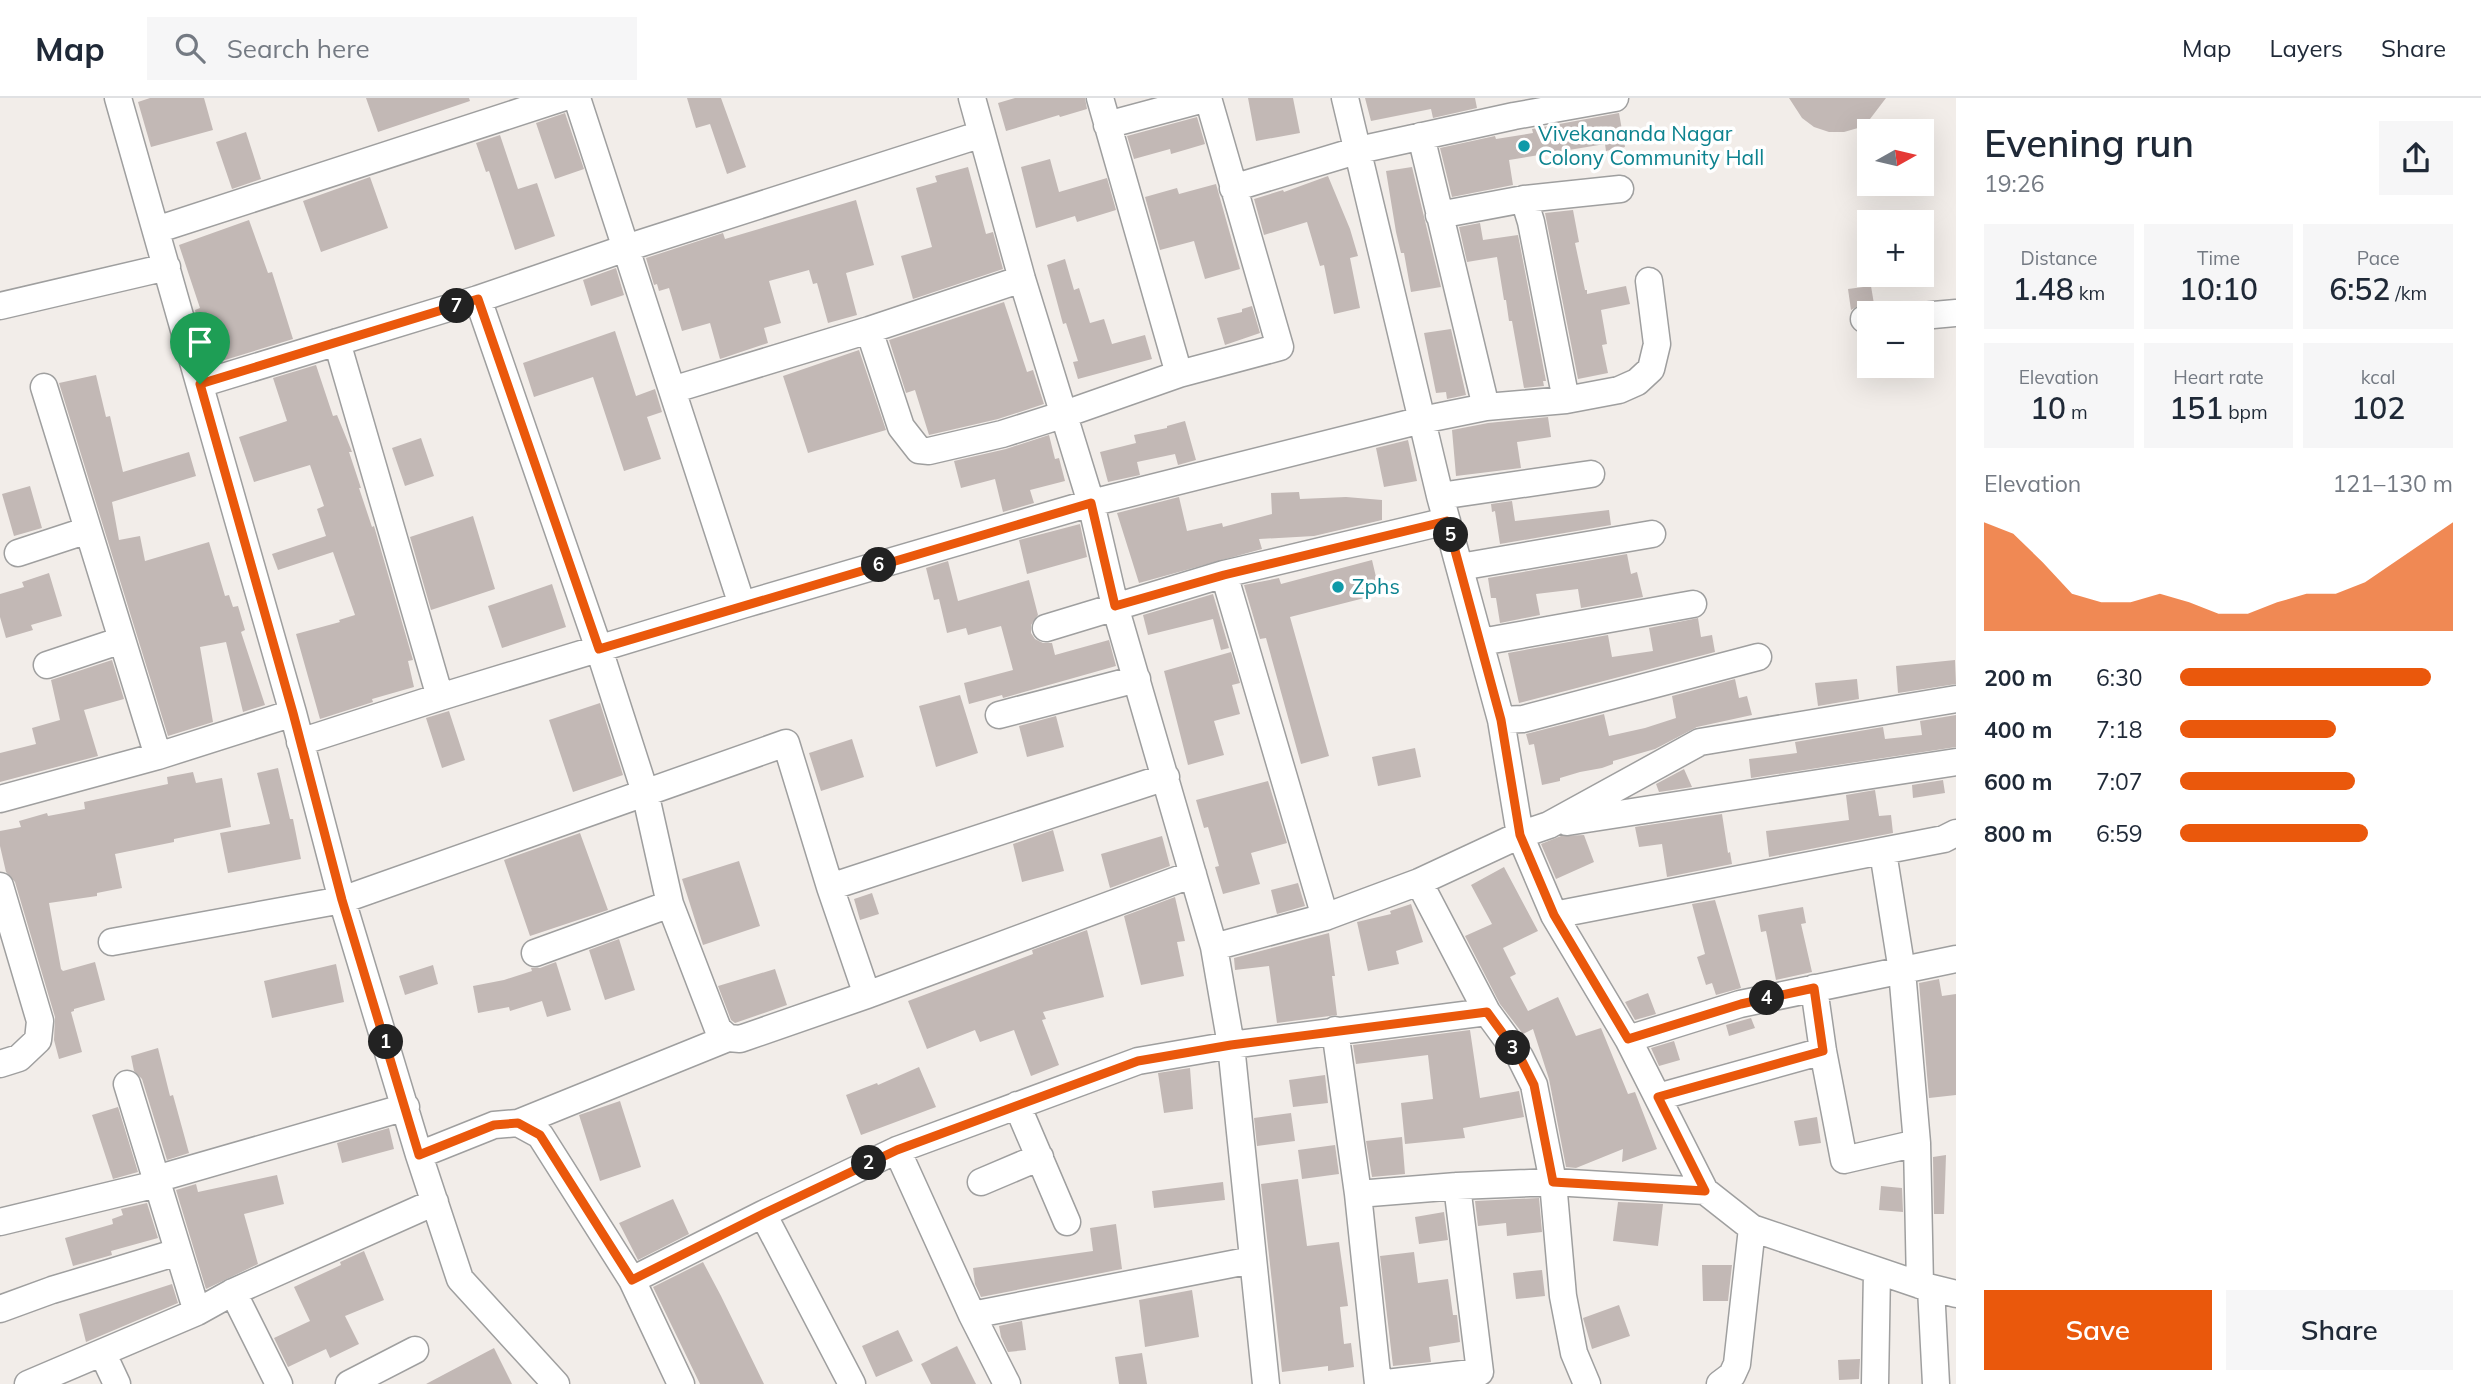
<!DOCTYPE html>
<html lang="en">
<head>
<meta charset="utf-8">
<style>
  :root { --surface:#fff; --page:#f6f6f7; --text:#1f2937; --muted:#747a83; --line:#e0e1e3; --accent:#ea580c }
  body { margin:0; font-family:Mulish,sans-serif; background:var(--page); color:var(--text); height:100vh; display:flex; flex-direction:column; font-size:26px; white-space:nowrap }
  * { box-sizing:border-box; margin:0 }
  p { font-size:23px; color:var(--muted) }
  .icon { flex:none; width:38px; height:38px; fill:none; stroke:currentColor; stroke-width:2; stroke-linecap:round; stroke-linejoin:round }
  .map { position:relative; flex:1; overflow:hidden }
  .details { display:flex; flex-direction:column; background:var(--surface); width:525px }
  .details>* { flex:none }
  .needle { width:46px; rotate:82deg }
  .tools { position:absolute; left:1857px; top:21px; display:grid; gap:14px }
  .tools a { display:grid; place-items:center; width:77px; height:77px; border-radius:0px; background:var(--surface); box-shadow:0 7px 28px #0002; font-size:35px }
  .pin { position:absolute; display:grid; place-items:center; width:60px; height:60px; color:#fff; margin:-72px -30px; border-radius:50% 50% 50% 0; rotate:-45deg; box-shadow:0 0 7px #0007 }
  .pin .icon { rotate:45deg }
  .km { position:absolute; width:35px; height:35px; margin:-18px; border-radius:50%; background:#222; color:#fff; font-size:19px; line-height:35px; text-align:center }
  .round { display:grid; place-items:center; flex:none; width:74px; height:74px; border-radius:0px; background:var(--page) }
  .headline { display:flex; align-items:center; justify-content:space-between; height:119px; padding:0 28px }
  h1 { font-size:38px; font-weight:600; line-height:52px }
  .figures { display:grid; grid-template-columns:repeat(3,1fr); gap:10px; height:119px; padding:7px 28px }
  .figures div { display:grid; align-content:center; border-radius:0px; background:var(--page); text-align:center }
  .figures b { font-size:30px; font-weight:600 }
  .figures small { font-size:19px; font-weight:400 }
  .figures p { font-size:19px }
  .chart { height:196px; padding:14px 28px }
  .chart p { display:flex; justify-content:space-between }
  .chart svg { width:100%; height:126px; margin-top:7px; fill:var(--accent); opacity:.7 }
  .action { display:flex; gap:14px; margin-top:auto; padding:14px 28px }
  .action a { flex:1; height:80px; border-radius:0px; background:var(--accent); color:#fff; font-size:28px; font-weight:600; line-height:80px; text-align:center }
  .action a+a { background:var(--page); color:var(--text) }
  ul { padding:0 28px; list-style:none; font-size:23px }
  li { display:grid; grid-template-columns:112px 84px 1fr; align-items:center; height:52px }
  li i { height:18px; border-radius:9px; background:var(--accent) }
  header { display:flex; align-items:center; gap:42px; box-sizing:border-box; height:98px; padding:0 35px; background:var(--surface); border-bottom:2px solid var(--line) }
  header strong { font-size:33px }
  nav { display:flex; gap:38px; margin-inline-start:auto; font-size:24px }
  .search { width:490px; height:63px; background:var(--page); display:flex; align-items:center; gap:18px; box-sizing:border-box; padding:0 24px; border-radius:0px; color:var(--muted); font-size:26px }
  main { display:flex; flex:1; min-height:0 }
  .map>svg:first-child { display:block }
  .building { fill:#c2b8b5 }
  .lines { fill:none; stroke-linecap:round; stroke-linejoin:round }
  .street-casing { stroke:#9f9f9f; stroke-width:29 }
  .street { stroke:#fff; stroke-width:26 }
  .route-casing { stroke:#fff; stroke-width:14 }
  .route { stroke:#ea580c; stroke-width:9 }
  .culture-dot { fill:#0f9aa8; stroke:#fff; stroke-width:2.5 }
  .labels { text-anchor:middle; stroke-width:7; stroke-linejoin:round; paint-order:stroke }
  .culture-label { font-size:21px; fill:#0d838f; stroke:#fff; text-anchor:start }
</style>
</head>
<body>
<header>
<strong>Map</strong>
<div class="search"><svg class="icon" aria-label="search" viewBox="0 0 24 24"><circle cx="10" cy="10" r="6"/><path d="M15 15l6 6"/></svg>Search here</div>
<nav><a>Map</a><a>Layers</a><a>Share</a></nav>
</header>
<main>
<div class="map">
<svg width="1956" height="1286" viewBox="0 0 1956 1286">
  <rect width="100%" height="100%" fill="#f2ede9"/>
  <path class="building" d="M150,0H204L213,32L151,49L138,4Z
    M366,0H469L470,3L378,34Z
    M687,0H721L746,69L727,76L710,26L696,30Z
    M1015,0H1085L1087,11L1060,19L1059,17L1006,33L998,5Z
    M1248,0H1293L1300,35L1256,43Z
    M1365,0H1475L1477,10L1433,20L1431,11L1371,23Z
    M1789,0H1886L1870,21L1858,30L1844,34H1829L1814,29L1802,20Z
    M565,15L584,71L555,81L536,25Z
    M1619,15L1625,49L1606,53L1605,46L1509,62L1513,87L1452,99L1440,50L1495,38L1496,41L1533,35L1532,31Z
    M1197,19L1205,46L1171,56L1170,51L1134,61L1127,38Z
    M246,34L261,81L232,91L216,44Z
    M500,37L518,91L537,85L555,138L515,152L489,73L486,74L476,45Z
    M1050,61L1059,94L1107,80L1116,112L1077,124L1075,118L1036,130L1021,69Z
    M968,69L986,136L993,134L1003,171L913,201L901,158L932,149L916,90L937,84L935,78Z
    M1412,69L1441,189L1411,194L1404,155H1401L1396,134L1386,73Z
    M1328,78L1350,131L1358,158L1350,160L1360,210L1334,216L1324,167L1320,168L1307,124L1264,137L1254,101L1283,92L1284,94Z
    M370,79L388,130L321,154L303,103Z
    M1216,86L1240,171L1205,181L1194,143L1160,152L1145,99L1177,90L1179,96Z
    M856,102L874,167L846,175L857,217L828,225L817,185L813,186L809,172L769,183L781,225L764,230L768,245L720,261L710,225L682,233L669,190L659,193L657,186L654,187L646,160L723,135L725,141Z
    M1573,112L1579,144L1575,145L1585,192H1587V196L1626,188L1630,206L1601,212L1607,246L1602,247L1608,275L1578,281L1545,115Z
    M249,122L268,175L272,174L293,241L215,265L197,221L195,212L200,210L179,147Z
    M1480,125L1483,142L1518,137L1546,283H1543L1544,288L1524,290L1512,223H1509L1506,202H1504L1497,159L1467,164L1459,129Z
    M1065,161L1074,192L1079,190L1090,225L1104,221L1112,246L1145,237L1152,261L1078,281L1073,264L1078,263L1066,225L1063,226L1047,167Z
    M616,170L624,197L591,208L583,182Z
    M1871,188L1874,206L1863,205L1851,212L1848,191Z
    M1004,204L1027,274L1033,272L1044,306L998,321L929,337L915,292L906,295L889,242Z
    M1252,208L1260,235L1225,247L1217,220L1242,214V211Z
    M1451,231L1466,297L1447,301L1446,294L1436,295L1424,235Z
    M615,233L636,298L655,291L662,314L647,319L661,361L624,373L593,279L534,299L523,265Z
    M859,252L886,332L808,355L783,278Z
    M316,267L333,318L337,317L352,354H349L361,390H359L372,429L374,428L413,562L408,563L414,589L372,601L373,604L320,621L296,536L340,524L339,522L355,517L333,454L278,472L272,456L326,438L317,411L324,408L310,367L254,384L239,339L287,323L273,280Z
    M96,277L106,319L110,318L123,374L189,354L196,378L112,404L119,442L140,438L145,463L209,444L225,498L229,497L233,509L238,508L245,532L241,534L265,607L243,614L226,544L200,549L213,624L168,638L59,285Z
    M1548,319L1551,339L1517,344L1521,370L1456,378L1452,332L1488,325Z
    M1185,323L1196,362L1178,367L1175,356L1137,364L1140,377L1108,384L1100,354L1136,345L1134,337L1167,330V328Z
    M1049,337L1055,361L1059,360L1065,383L1030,392L1034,405L1003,414L995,381L961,390L954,363L1006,351Z
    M421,340L434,378L405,388L392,350Z
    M1408,342L1417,383L1384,389L1376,350Z
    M30,388L42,430L14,438L2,396Z
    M1299,394L1300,401L1346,399L1382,402V422L1314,438L1259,441L1262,451L1139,485L1117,415L1179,399L1187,433L1222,425L1223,429L1272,416L1271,395Z
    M1512,403L1515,423L1609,412L1611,427L1500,446L1495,413L1492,414L1491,406Z
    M473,418L495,491L431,512L410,439Z
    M1080,426L1087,459L1027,476L1019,442Z
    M1627,456L1631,476L1637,474L1643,499L1581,510L1578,491L1536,496L1540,517L1500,525L1496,500H1491L1488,480Z
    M1372,462L1380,496L1290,519L1329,658L1301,666L1266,540L1260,541L1244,487L1279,480L1281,486Z
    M948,463L958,503L1029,482L1038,517L1031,527V535L1035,541L1043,545H1052L1055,557L1109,542L1116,568L1003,600L1002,597L969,606L964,585L1013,572L1001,528L968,537L966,530L947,535L939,501L934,502L926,470Z
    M49,475L62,518L31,527L33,532L6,540L0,519V496L24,489L22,484Z
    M552,486L566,529L502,550L488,508Z
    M1213,496L1229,550L1221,552L1213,521L1148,537L1143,517Z
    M1698,520L1701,539L1712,537L1715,554L1519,605L1508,555L1608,537L1612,559L1653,553L1649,530Z
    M1231,554L1240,585L1232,587L1240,616L1214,623L1224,657L1188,667L1164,573Z
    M112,562L124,601L84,612L98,658L0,684V655L36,646L32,630L60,622L51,582Z
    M1955,562L1956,586L1898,595L1896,568Z
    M1735,581L1739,600L1747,598L1752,617L1697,629L1655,651L1613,663V666L1602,670L1580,674L1560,680V683L1542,687L1534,646L1529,647L1526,636L1604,616L1609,638L1645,630L1676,620L1672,598Z
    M1857,581L1859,601L1818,608L1815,585Z
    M960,597L978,655L936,669L919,608Z
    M600,605L623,677L573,694L549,622Z
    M449,613L465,662L442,670L426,620Z
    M1956,617V649L1751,680L1749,661L1797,655L1795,644L1883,629L1885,641L1922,637L1920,623Z
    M1056,618L1064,649L1027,659L1019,628Z
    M852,641L864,679L821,693L809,655Z
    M1415,650L1421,679L1378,688L1372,659Z
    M278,670L290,721H293L301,761L228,775L220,735L270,726L257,675Z
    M1684,671L1692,689L1659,694L1656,686Z
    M193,674L196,685L222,680L231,729L174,741V744L115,756L122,790L97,795V798L49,805L61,871L63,873L95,864L105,902L74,911V913L71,914L82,954L59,961L54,942L55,919L15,784L6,774L0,748V733L21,729L19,723L47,715L48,718L85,711L84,704L168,686L167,679Z
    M1943,682L1945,695L1913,700L1912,687Z
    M1268,683L1287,745L1251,755L1260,786L1223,796L1215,769L1219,768L1208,729L1204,730L1196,702Z
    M1875,692L1879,718L1891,717L1893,735L1769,759L1766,733L1849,722L1846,697Z
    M1722,716L1728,755L1730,754L1732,766L1667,779L1662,746L1639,749L1635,729Z
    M1053,732L1064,773L1022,784L1013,746Z
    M580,735L608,812L530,838L504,762Z
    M1584,737L1594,764L1556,781L1541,746L1561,738Z
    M1162,738L1170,768L1110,790L1101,756Z
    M739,763L760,828L703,847L682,781Z
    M1504,769L1538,833L1503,850L1516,876L1510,879L1528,913L1558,899L1576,938L1601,930L1628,996L1635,994L1657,1051L1622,1064L1623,1051L1576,1070L1566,1069L1549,981L1533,931L1523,936L1500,906L1465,838L1492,826L1471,787Z
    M1298,785L1305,808L1277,816L1271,792Z
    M872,795L879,816L860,822L854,801Z
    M1175,799L1185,843L1177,844L1184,878L1141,887L1124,818Z
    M1715,802L1741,890L1716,897L1712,885L1706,887L1697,859L1705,856L1692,806Z
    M1411,806L1423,844L1396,853L1399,866L1368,873L1357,824L1391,816L1390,813Z
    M1803,809L1806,825L1801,826L1812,874L1776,882L1766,833L1761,834L1758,817Z
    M1087,832L1104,899L1043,914L1046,921L1042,922L1059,967L1031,978L1014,932L980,944L975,932L927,951L908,903L1033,856L1032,852Z
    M1329,835L1335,878H1332L1337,917L1277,925L1269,868L1235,872L1234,860Z
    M619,841L635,892L605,902L589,852Z
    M556,864L571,912L547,919L542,903L510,913L509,909L478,915L473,888L504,882L532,873L531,870H540Z
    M336,866L344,904L272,920L264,883Z
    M433,867L438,886L405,897L399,878Z
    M775,871L787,907L735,925L731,922L718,888Z
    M1939,881L1942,898L1956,896V997L1929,1000L1919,885Z
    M1648,895L1656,916L1635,922L1625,904Z
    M1751,920L1755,930L1729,938L1726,927Z
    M1470,932L1480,1000L1519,993L1524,1019L1463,1030L1465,1040L1405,1046L1401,1005L1433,1001L1428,957L1356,966L1353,947Z
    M1674,943L1680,962L1659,968L1651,950Z
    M158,950L170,998L173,997L189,1055L167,1062L142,981L134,973L131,958Z
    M919,969L936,1009L861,1037L846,997L877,985L878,987Z
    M1190,970L1193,1011L1164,1015L1158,975Z
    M1325,977L1328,1005L1293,1009L1289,982Z
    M620,1003L641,1069L600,1083L579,1017Z
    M118,1009L138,1074L113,1081L92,1017Z
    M1291,1015L1295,1043L1257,1048L1254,1020Z
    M1817,1019L1821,1045L1799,1048L1794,1023Z
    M389,1030L394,1051L342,1065L337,1045Z
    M1402,1039L1405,1076L1372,1079L1366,1043Z
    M1335,1047L1339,1076L1302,1081L1298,1052Z
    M1946,1057L1944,1116H1934L1933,1059Z
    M277,1077L284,1106L244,1116L258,1166L206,1191L176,1092L196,1086L198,1094Z
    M1298,1081L1307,1148L1339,1144L1348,1208L1340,1209L1344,1246L1351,1245L1354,1269L1328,1273V1268L1282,1274L1261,1086Z
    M1223,1084L1225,1102L1154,1110L1152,1093Z
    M1881,1088L1902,1090L1903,1114L1879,1112Z
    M1539,1100L1542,1134L1507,1138L1506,1125L1478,1128L1475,1103Z
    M673,1101L689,1136L638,1162L619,1125Z
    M1618,1104L1663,1106L1658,1148L1613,1143Z
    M147,1105L158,1140L111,1153L112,1157L73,1168L65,1140L113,1126L112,1121L123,1117L121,1111Z
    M1444,1114L1448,1142L1419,1146L1415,1119Z
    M1116,1126L1122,1171L981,1199L975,1186L973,1170L1093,1153L1090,1130Z
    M364,1153L384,1202L345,1218L359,1246L330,1260L326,1251L288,1269L274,1240L310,1223L294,1189L341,1167L340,1164Z
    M1414,1154L1418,1185L1448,1181L1453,1217H1457L1460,1244L1429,1249L1431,1264L1393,1268L1380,1158Z
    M703,1164L721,1198L764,1286H700L653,1189Z
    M1702,1167H1732L1728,1203H1703Z
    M1542,1172L1545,1198L1516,1201L1513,1175Z
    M172,1186L178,1205L86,1244L79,1216Z
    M1192,1192L1199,1239L1145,1249L1139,1202Z
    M1619,1207L1630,1238L1592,1251L1583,1220Z
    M1022,1223L1026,1252L1008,1254L1001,1239L999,1228Z
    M898,1232L913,1263L876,1279L862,1248Z
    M957,1248L976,1286H931L921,1266Z
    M494,1250L512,1286H426Z
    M1142,1255L1147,1286H1119L1115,1259Z
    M1860,1261L1859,1281L1839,1282L1838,1262Z"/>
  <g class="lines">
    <defs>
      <path id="street" d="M118,0L293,615L342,802L419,1057L460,1181L556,1286
        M577,0L742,507
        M972,0L1022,181L1091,405L1115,508L1214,849L1231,947L1266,1286
        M1100,0L1179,276
        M1345,0L1440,398L1501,622L1520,737L1554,817L1628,941L1705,1093
        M1107,27L1208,0
        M1421,38L1486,309
        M1233,90L1359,52L1514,18L1615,0
        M1524,101L1620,91
        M1439,117L1524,101L1531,124L1566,302
        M156,132L562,0
        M478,201L599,551L645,694L670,806L718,931L728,940L740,941L867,897L1193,776
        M0,208L167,169
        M1922,218L1956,215
        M1864,221H1869
        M869,232L901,329L919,352L929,353L1002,336L1065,316L1179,276L1280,249L1208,0
        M337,244L440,599
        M200,286L478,201L626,150L982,36
        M44,289L158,658
        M672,292L869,232L1022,181
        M1440,398L1591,376
        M18,455L88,432
        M1460,469L1652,436
        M1224,476L1325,819
        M1046,530L1224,476L1447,423
        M1481,544L1693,506
        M47,567L122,542
        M999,617L1137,581
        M1501,622L1523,621L1758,559
        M300,644L440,599L742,507L1091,405L1422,322L1486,309L1566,302L1619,292L1637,284L1651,271L1657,246L1649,183
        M0,701L158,658L293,615
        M1567,724L1956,664
        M1883,754L1902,873L1917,1045L1920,1187
        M1419,784L1487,914L1520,959L1534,987L1553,1084L1563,1198L1574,1255L1587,1286
        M0,788L40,923L38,942L19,960L0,966
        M830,789L1166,679
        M1554,817L1944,741L1956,735
        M112,844L342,802L786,645L830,789L867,897
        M1214,849L1325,819L1419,784L1520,737L1549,727L1700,644L1956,601
        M535,855L670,806
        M1814,890L1823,953L1844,1062L1917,1045
        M1335,932L1358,1096L1378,1286
        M1628,941L1740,906L1956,861
        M127,986L197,1214
        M1658,999L1823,953
        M1017,1007L1067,1124
        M518,1025L728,940
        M897,1052L972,1217L1007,1286
        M419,1057L494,1027L518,1025L540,1037L632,1182L681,1286
        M156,1081L406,1009
        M981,1084L1040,1059
        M1358,1096L1457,1088L1553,1084L1705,1093L1752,1130L1920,1187L1956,1196
        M763,1116L852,1286
        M0,1124L157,1086
        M632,1182L763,1116L897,1052L1138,963L1231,947L1487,914
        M1931,1190L1936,1286
        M233,1194L279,1286
        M0,1211L52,1192L178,1154
        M972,1217L1252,1162
        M103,1256L117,1286
        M28,1286L197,1214L233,1194L435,1104
        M349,1286L415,1252
        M1378,1286L1480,1274L1457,1088
        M1720,1286L1732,1277L1737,1266L1752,1130
        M1875,1286L1877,1173"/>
    </defs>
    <use href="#street" class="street-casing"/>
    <use href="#street" class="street"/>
  </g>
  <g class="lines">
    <defs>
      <path id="route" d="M478,201L599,551L1091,405L1115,508L1224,477L1447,423L1501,622L1520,737L1554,817L1628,941L1741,906L1814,890L1823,953L1658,999L1705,1093L1553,1084L1534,987L1520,959L1487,914L1231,947L1138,963L897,1052L763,1116L632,1182L540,1037L518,1025L494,1027L419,1057L342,802L293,615L200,286Z"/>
    </defs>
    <use href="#route" class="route-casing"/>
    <use href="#route" class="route"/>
  </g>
  <g class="culture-dot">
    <circle cx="1524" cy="48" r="7"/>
    <circle cx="1338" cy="489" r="7"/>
  </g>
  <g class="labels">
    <g class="culture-label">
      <text x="1538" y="43">Vivekananda Nagar<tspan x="1538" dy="24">Colony Community Hall</tspan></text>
      <text x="1352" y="496">Zphs</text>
    </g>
  </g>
</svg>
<div class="tools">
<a><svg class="needle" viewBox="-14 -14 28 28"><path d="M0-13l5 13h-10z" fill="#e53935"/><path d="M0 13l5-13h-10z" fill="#747a83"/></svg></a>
<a>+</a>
<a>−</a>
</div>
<div class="pin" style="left:200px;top:286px;background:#1e9e55"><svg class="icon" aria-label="arrive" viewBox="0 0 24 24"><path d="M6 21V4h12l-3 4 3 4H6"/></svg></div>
<b class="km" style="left:386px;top:944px">1</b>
<b class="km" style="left:869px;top:1065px">2</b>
<b class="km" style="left:1513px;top:950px">3</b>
<b class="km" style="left:1767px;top:900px">4</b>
<b class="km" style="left:1451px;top:437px">5</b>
<b class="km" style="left:879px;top:467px">6</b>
<b class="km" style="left:457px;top:208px">7</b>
</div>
<section class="details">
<div class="headline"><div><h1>Evening run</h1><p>19:26</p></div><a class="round"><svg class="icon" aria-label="share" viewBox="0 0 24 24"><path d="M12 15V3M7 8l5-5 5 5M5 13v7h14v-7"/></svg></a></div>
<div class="figures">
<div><p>Distance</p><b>1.48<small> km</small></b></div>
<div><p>Time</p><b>10:10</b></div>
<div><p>Pace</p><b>6:52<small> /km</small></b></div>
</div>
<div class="figures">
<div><p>Elevation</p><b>10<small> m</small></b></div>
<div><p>Heart rate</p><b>151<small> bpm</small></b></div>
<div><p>kcal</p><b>102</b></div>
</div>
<div class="chart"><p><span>Elevation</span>121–130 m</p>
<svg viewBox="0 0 160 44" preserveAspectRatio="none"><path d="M0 44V6L10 10L20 20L30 31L40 34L50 34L60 31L70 34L80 38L90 38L100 34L110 31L120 31L130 27L140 20L150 13L160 6V44z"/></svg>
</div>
<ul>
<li><b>200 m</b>6:30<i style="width:92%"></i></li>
<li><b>400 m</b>7:18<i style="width:57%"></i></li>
<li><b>600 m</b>7:07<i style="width:64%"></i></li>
<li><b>800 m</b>6:59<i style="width:69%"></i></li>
</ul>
<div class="action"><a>Save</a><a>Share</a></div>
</section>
</main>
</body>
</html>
